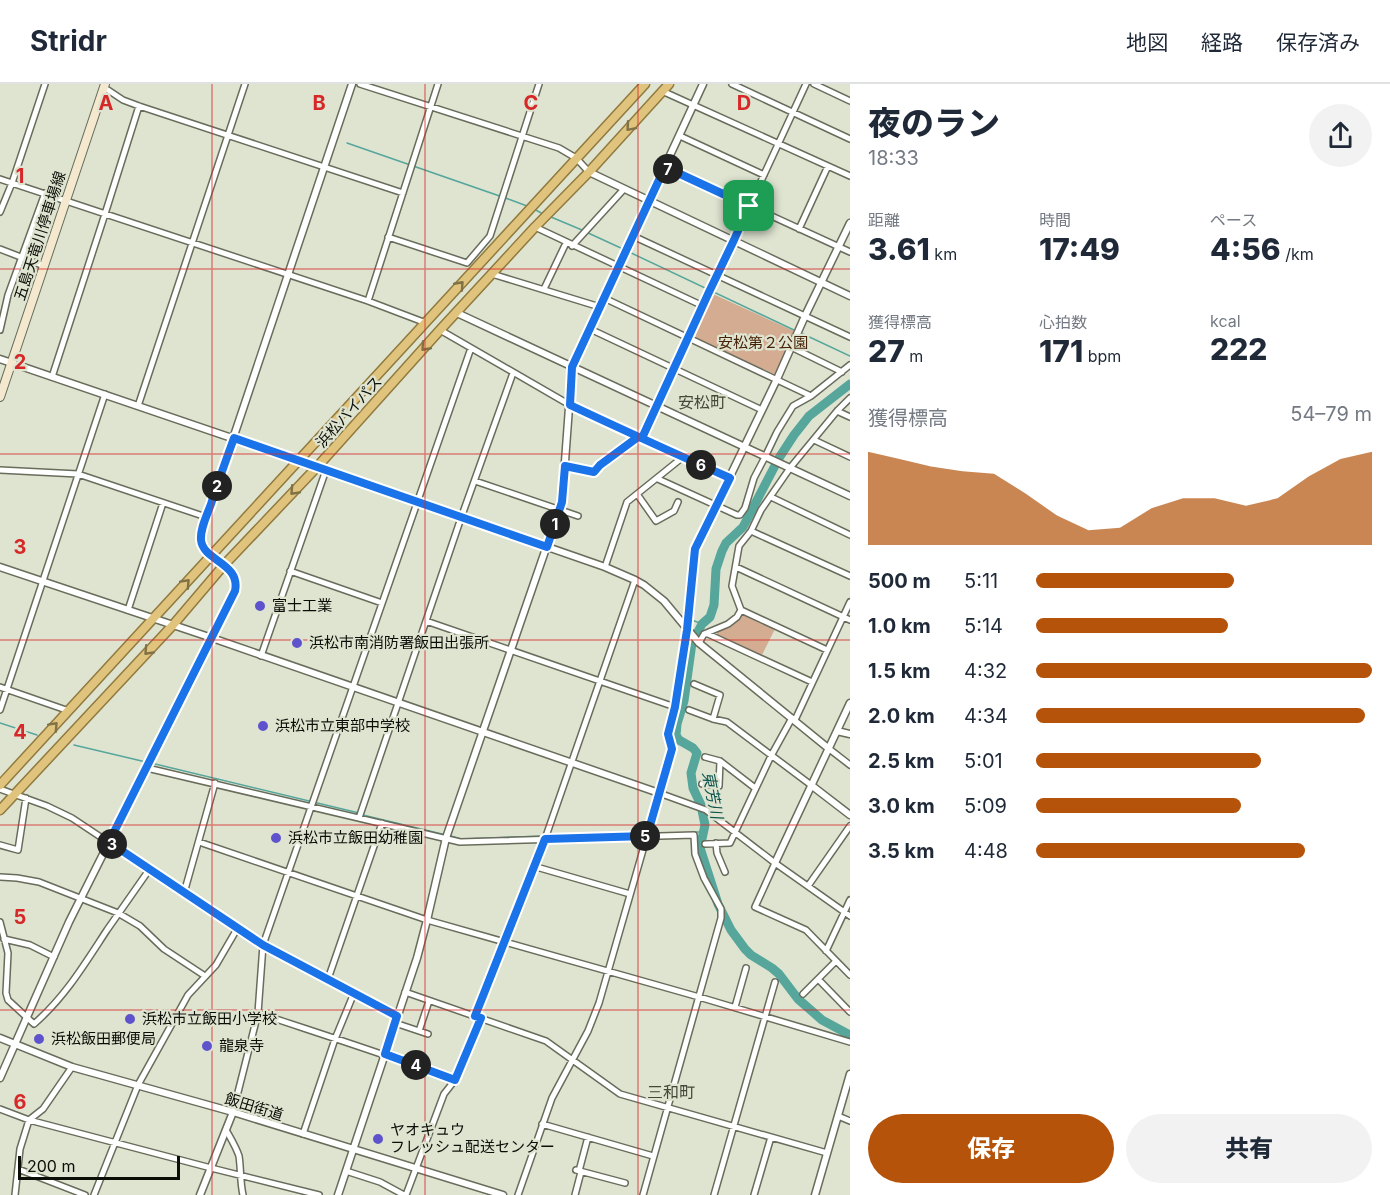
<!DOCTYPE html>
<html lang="ja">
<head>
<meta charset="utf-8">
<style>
  :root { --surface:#fff; --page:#f2f2f3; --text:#1f2937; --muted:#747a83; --line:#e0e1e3; --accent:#b45309 }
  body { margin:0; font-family:Inter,"Noto Sans JP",sans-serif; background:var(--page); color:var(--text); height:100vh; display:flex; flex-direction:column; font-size:22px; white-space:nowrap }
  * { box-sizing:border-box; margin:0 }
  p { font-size:20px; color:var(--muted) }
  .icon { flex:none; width:33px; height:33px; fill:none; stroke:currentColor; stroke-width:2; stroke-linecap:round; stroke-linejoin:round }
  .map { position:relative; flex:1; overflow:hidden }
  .side { display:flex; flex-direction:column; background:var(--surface); width:540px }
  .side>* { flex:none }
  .scale { position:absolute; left:18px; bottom:15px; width:162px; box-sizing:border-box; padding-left:6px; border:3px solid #0b0d07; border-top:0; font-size:16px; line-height:21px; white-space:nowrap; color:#0b0d07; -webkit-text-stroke:4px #dfe4d1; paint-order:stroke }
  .pin { position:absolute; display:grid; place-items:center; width:51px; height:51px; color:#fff; margin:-26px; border-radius:12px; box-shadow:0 3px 9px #0006 }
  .km { position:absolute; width:30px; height:30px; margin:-15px; border-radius:50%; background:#222; color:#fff; font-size:16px; line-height:30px; text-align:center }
  .round { display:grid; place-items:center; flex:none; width:63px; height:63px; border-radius:32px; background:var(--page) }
  .summary { display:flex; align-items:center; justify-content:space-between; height:102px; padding:0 18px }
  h1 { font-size:33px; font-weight:800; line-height:45px }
  .stats { display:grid; grid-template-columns:repeat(3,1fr); gap:9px; height:102px; padding:6px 18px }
  .stats div { display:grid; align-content:center }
  .stats b { font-size:30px; font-weight:800 }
  .stats small { font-size:16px; font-weight:400 }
  .stats p { font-size:16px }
  .chart { height:168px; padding:12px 18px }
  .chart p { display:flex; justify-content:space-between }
  .chart svg { width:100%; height:108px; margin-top:6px; fill:var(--accent); opacity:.7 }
  .button { display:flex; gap:12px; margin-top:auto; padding:12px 18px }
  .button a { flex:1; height:69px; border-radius:36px; background:var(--accent); color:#fff; font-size:24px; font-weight:800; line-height:69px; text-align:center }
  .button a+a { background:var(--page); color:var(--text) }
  ul { padding:0 18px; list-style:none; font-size:20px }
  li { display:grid; grid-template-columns:96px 72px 1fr; align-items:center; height:45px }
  li i { height:15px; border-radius:8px; background:var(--accent) }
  header { display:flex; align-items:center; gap:36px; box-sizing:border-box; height:84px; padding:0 30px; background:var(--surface); border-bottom:2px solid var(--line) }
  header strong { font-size:28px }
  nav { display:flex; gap:33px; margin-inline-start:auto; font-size:21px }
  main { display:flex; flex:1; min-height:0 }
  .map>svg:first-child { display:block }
  .green { fill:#d4ac92 }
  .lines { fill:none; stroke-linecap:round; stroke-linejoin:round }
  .stream { stroke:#56a69c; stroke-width:1.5 }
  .river { stroke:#56a69c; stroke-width:9 }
  .minor-casing { stroke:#686c5b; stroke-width:8 }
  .tertiary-casing { stroke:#686c5b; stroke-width:9 }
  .secondary-casing { stroke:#686c5b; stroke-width:10 }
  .trunk-casing { stroke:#917a3e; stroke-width:11 }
  .minor { stroke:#fff; stroke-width:5 }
  .tertiary { stroke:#fff; stroke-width:6 }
  .secondary { stroke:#f4e8ce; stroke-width:8 }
  .trunk { stroke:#e0c37c; stroke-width:8 }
  .oneway { stroke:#807147 }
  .route-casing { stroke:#fff; stroke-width:12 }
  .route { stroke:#1a73e8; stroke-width:8 }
  .grid { fill:none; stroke:#d62828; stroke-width:1.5; stroke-opacity:0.55 }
  .poi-dot { fill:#5e53cc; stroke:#dfe4d1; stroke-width:2 }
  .labels { text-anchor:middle; stroke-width:4.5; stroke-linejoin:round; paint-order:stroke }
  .street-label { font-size:15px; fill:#0b0d07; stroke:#dfe4d1 }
  .park-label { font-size:15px; fill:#472307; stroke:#dfe4d1 }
  .poi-label { font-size:15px; fill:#0b0d07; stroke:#dfe4d1; text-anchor:start }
  .neighbourhood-label { font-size:16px; fill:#434838; stroke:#dfe4d1 }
  .water-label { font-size:16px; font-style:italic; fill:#0d544d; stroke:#dfe4d1 }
  .grid-label { font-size:20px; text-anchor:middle; font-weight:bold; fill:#d62828; stroke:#dfe4d1; stroke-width:4.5; stroke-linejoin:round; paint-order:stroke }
</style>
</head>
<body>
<header>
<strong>Stridr</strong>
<nav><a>地図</a><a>経路</a><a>保存済み</a></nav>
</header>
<main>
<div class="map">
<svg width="850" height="1111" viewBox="0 0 850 1111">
  <rect width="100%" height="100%" fill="#dfe4d1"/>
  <path class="green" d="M713,210L794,247V251L777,289L774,290L696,254L695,250Z
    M742,529L775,545L762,571L717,551V547Z"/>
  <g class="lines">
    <path class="stream" d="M347,59L511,116L527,122
      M534,125L543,130
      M551,133L582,146
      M586,148L623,165
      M627,167L796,247
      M801,249L850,272
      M692,536L702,540
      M0,639L37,651
      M74,661L146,678
      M151,679L359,729
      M363,731L446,751
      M693,748H704
      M651,749H688
      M451,752L461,755L545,752
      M549,752L646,749"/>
    <path class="river" d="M850,300L809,332L794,351L779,374L743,443L726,459L722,467L716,485L714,521L710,533L702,540L692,559L684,617L677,640L676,651L679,656L693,664L697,669L691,689L693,704L701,721L705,741L700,764L718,820L731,846L745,865L751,871L772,884L779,890L798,915L822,936L850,951"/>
    <defs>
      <path id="minor" d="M360,0L559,64L576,74L589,88
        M732,0L850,55
        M814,0L850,17
        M103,5L108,6L123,16L139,22L403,109
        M662,7L850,92
        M680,52L764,91
        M665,83L850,168
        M0,95L368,217L426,239
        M0,128L12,99L45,0
        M535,143L703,222
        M799,145L828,82
        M633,152L850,253
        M388,153L467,179L490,152L539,0
        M572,162L624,105
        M0,165L44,182
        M492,190L600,223
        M544,205L566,159
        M604,214L811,312
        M368,217L438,0
        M590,245L762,326
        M0,246L8,211L45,109
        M440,246L570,321L730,394
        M791,263L842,288
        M52,293L105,130L139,22
        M138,322L245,0
        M837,327L850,333
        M642,354L806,0
        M814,356L850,373
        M565,382L594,388L599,381L638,353
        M0,386L78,390L206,433
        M658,395L737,431H740L745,424L754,394L765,373L777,348L793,322L811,312L850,281
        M475,397L578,432
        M637,410L656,437L674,427L678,418
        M771,413L850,451
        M751,447L850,492
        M605,483L627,418L683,373
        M736,483L850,536
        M290,487L382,519
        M128,526L163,419
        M426,537L675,623
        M704,550H708L723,557L812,598
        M699,559L704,550L728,540L737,533L741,526
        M827,566L741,526L732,502L739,462L751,447L761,426L790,384L837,327L850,314
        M261,572L326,386
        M694,600L720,611L713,635
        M0,603L69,627
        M0,626L105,310
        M689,626L713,635L727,638L811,701
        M795,636L850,518
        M828,664L850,681
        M705,673L720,677L755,704
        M147,684L460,758L694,751L695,770L704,794L721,825V834L643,1111
        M702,700L719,702L720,677
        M0,705L47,722L72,734L263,861L397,932
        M659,709L706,726L775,779L850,832
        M359,734L461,434L513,289
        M199,758L427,836L699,913L850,958
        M716,759L717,769L725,788
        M705,760L730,759L771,672L792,634
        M0,761L18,766L26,714
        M775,779L755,823L806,846L850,891
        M533,782L630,810
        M0,793L17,794L39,798L118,829L140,842L164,865L205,892
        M808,802L850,742
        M184,809L215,699
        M0,838L8,869L6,909L8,916L34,940C65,913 84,881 107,846C121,826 135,806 149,786
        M4,855L30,861L54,873
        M826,867L850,816
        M328,895L382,739
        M818,895L850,928
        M405,908L546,957L620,1010L827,1069
        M803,910L836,877
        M735,923L746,884
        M258,929C324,951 390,972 455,996
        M475,932L545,755L635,496
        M395,939L428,950
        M419,947L429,917
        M0,1025L29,1036L211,1084L319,1111
        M233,1028L258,929L263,861L471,264
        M838,1032L850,1037
        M542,1040L653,1072
        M226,1046C231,1055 236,1063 239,1072C241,1085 240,1098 243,1111
        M303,1050L335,955L354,909
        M18,1085L85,1111
        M576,1086L625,1099
        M346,1087L380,1098L404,1111
        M579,1087L588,1053
        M15,1111L20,1065L29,1036L43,1025L72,983
        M94,1111L138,1001L188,911L216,881L237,845
        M406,1111L444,1010L455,996L481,934
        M518,1111L552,1014L588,947L599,919L672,665L667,650L675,623L687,546
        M575,1111L581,1088
        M714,1111L775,898
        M754,1111L771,1053"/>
      <path id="tertiary" d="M589,88L850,212
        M457,229L850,412
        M0,275L317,383L605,483L635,496L644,501L664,517L699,559L828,664
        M0,483L212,554L659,709
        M687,546L695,465L777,295L805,232L850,139
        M837,647L850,650
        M811,701L850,731
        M775,779L850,619
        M0,954L72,983L233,1028L503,1111
        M0,994L69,838L235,507C241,478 197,477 202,447L352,0
        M200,1111L233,1028
        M338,1111L417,874L427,836L446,754L562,418L572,283L703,0
        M815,1111L850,990"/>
      <path id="secondary" d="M0,313L105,0"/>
      <path id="trunk" d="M0,701L645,0
        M0,726L173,541L224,481L317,383L440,246L535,143L589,88L669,0"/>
    </defs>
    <use href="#minor" class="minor-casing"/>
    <use href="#tertiary" class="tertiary-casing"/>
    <use href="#secondary" class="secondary-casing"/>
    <use href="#trunk" class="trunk-casing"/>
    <use href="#minor" class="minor"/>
    <use href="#tertiary" class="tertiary"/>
    <use href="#secondary" class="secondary"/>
    <use href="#trunk" class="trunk"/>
  </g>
  <defs><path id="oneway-chevron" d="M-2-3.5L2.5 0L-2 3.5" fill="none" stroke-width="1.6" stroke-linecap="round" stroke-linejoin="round" transform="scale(1.5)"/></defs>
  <g class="oneway">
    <use href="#oneway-chevron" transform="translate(630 43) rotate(131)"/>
    <use href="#oneway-chevron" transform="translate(460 201) rotate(-48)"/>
    <use href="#oneway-chevron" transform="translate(425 263) rotate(132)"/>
    <use href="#oneway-chevron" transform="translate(294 407) rotate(133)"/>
    <use href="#oneway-chevron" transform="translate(186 499) rotate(-47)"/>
    <use href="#oneway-chevron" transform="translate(148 567) rotate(133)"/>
    <use href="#oneway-chevron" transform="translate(54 642) rotate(-47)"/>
  </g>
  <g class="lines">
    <defs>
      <path id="route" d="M749,122L734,156L709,208L642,354L638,353L600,381L594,388L565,382L562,418L547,463L234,354C226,376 218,398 211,420C207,431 200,445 201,456C203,477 241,479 235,507L109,758L263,861L397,932L385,970L455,996L481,934L475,932L545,755L647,752L672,665L668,650L675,623L687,546L695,465L730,394C676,370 623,346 570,321L572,283L665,83L749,122"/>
    </defs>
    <use href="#route" class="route-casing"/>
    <use href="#route" class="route"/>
  </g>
  <path class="grid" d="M212,0V1111M425,0V1111M638,0V1111M0,185H850M0,370H850M0,556H850M0,741H850M0,926H850"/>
  <g class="poi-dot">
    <circle cx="260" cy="522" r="6"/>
    <circle cx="297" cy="559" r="6"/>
    <circle cx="263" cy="642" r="6"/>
    <circle cx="276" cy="754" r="6"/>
    <circle cx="130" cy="935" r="6"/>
    <circle cx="39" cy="955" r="6"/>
    <circle cx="207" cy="962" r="6"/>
    <circle cx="378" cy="1055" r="6"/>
  </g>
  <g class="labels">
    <g class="street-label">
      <text transform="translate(40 152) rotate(-72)" y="5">五島天竜川停車場線</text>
      <text transform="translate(349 328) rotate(-48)" y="5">浜松バイパス</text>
      <text transform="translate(254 1023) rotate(17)" y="5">飯田街道</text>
    </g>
    <g class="park-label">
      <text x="763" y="264">安松第２公園</text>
    </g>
    <g class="poi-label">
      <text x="272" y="527">富士工業</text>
      <text x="309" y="564">浜松市南消防署飯田出張所</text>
      <text x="275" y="647">浜松市立東部中学校</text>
      <text x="288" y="759">浜松市立飯田幼稚園</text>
      <text x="142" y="940">浜松市立飯田小学校</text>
      <text x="51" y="960">浜松飯田郵便局</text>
      <text x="219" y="967">龍泉寺</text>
      <text x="390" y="1051">ヤオキュウ<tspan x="390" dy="17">フレッシュ配送センター</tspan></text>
    </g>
    <g class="neighbourhood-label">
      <text x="702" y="324">安松町</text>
      <text x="671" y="1014">三和町</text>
    </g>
    <g class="water-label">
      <text transform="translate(713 711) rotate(79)" y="6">東芳川</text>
    </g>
  </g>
  <g class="grid-label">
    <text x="106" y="26">A</text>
    <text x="319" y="26">B</text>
    <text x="531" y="26">C</text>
    <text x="744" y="26">D</text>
    <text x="20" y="99">1</text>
    <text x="20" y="285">2</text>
    <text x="20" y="470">3</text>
    <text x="20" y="655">4</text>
    <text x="20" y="840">5</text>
    <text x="20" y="1025">6</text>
  </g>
</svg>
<div class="scale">200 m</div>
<div class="pin" style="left:749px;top:122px;background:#1e9e55"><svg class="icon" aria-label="arrive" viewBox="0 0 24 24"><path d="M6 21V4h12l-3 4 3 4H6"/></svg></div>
<b class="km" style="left:555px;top:440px">1</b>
<b class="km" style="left:217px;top:402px">2</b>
<b class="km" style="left:112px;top:760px">3</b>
<b class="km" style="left:416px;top:981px">4</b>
<b class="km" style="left:645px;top:752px">5</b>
<b class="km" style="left:701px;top:381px">6</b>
<b class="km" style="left:668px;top:85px">7</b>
</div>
<section class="side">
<div class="summary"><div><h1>夜のラン</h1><p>18:33</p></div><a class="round"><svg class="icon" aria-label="share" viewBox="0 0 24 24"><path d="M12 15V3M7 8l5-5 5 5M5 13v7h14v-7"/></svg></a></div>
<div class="stats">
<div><p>距離</p><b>3.61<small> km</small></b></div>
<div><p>時間</p><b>17:49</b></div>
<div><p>ペース</p><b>4:56<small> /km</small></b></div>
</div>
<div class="stats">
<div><p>獲得標高</p><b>27<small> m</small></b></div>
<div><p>心拍数</p><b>171<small> bpm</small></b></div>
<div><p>kcal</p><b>222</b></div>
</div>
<div class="chart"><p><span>獲得標高</span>54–79 m</p>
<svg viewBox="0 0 160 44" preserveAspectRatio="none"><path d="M0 44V6L10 9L20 12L30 14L40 15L50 23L60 32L70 38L80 37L90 29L100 25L110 25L120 28L130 25L140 16L150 9L160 6V44z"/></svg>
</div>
<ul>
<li><b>500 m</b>5:11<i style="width:59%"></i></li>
<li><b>1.0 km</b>5:14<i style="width:57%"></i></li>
<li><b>1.5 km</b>4:32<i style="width:100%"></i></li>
<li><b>2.0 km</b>4:34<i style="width:98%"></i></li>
<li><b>2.5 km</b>5:01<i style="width:67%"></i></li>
<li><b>3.0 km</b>5:09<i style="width:61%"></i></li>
<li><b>3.5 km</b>4:48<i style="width:80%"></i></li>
</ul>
<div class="button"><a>保存</a><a>共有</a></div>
</section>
</main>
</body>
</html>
